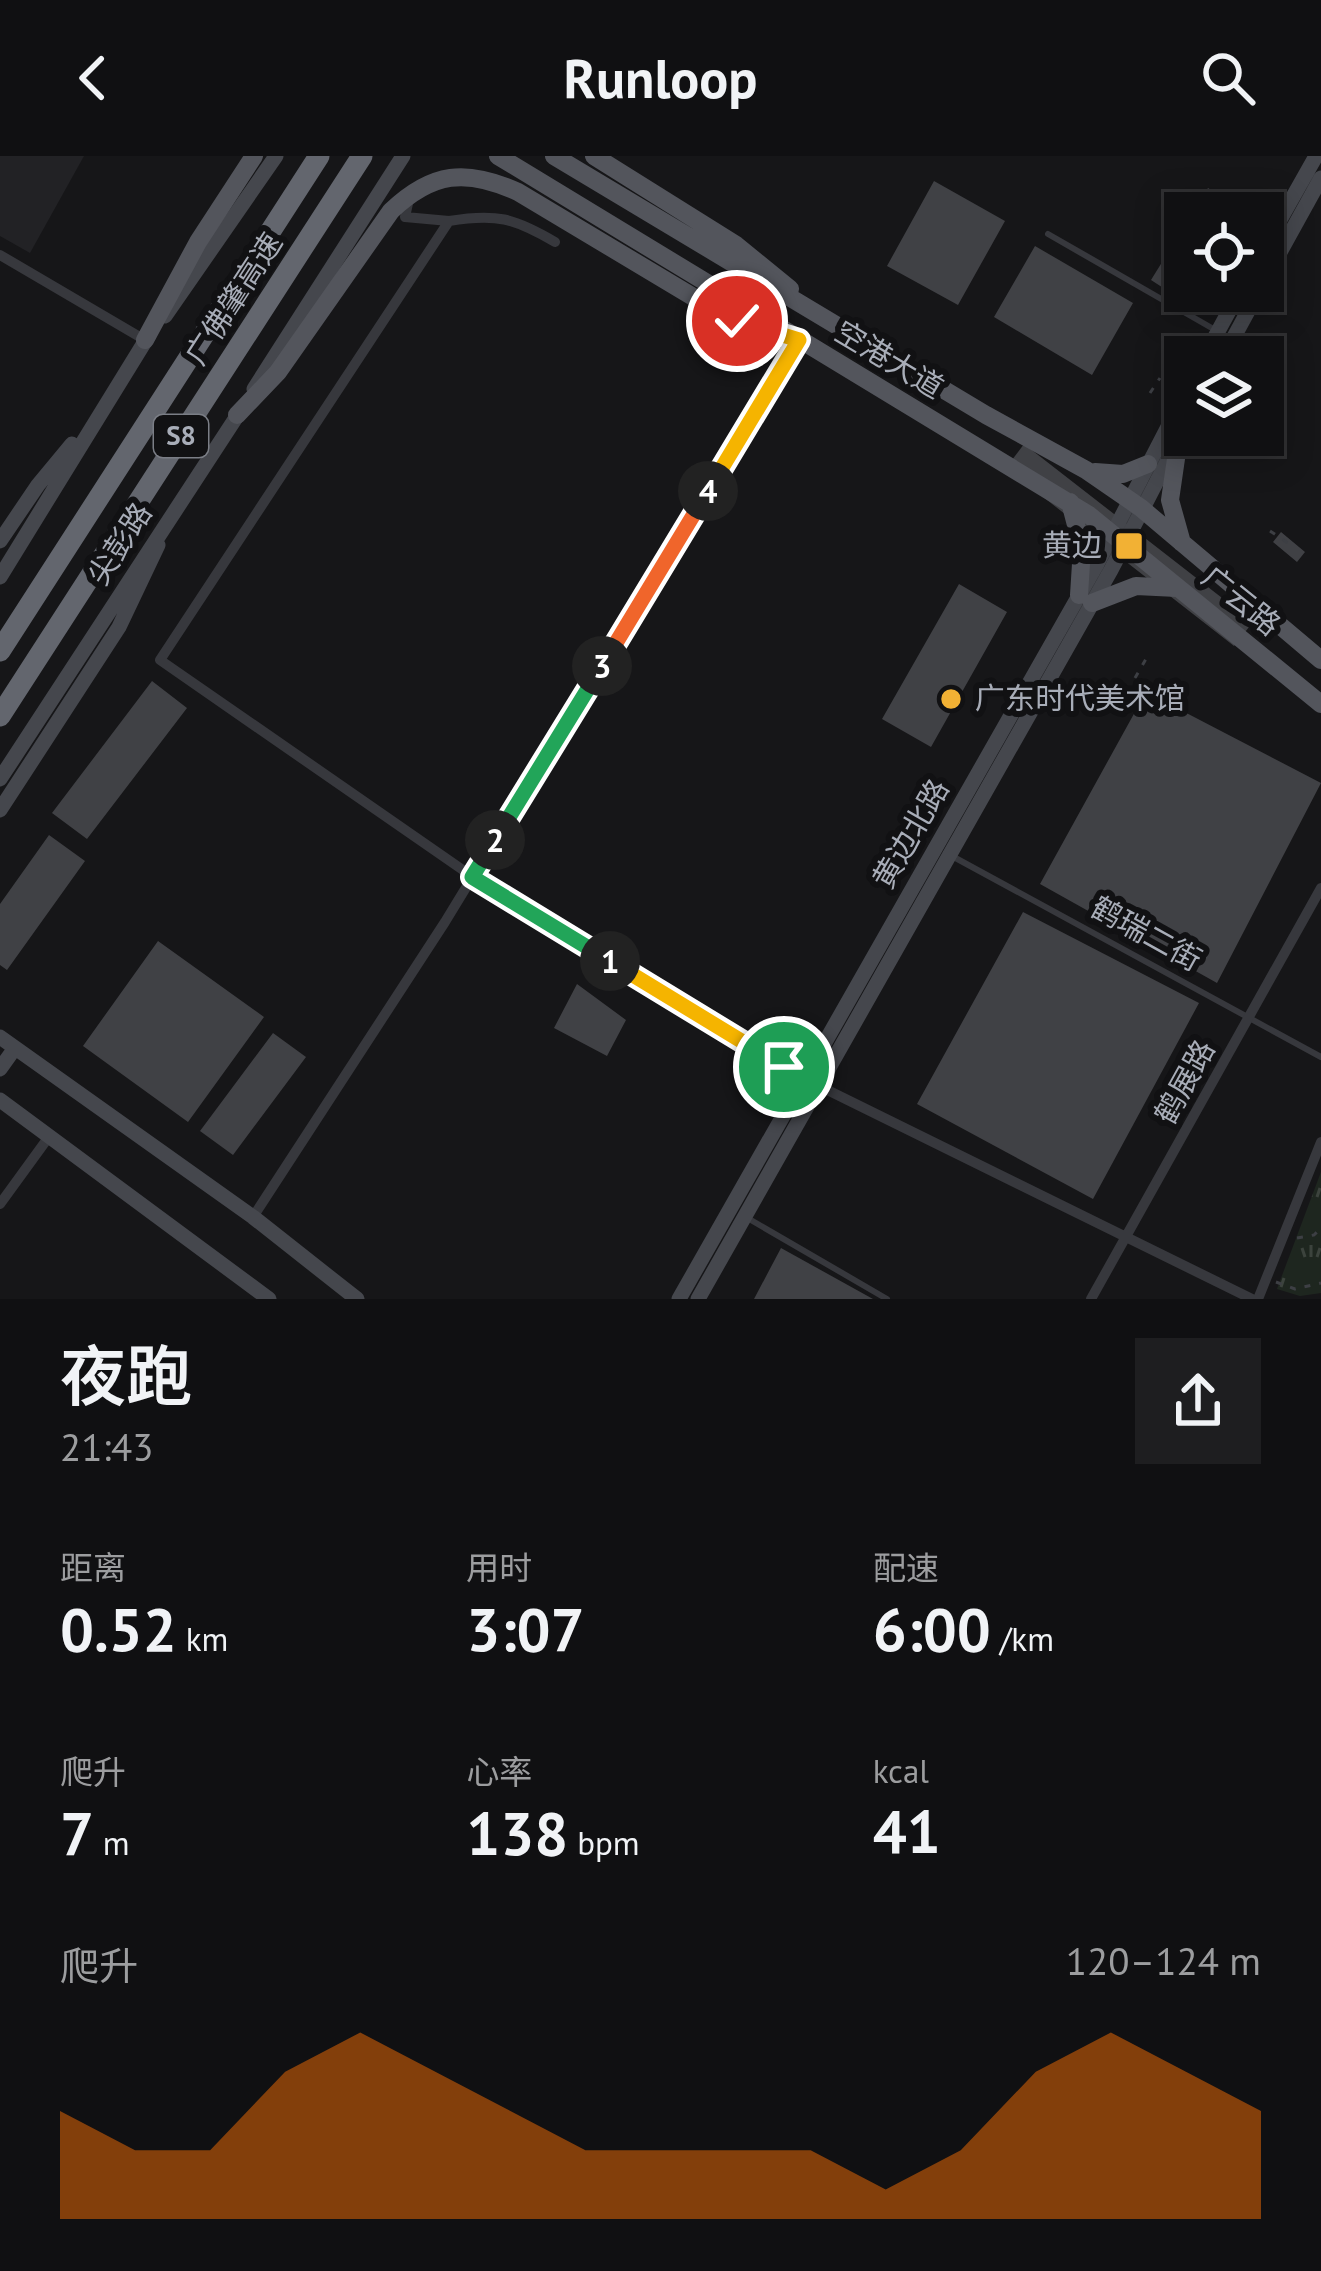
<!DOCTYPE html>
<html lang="zh">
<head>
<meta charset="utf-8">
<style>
  :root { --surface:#101012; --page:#1e1e20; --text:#f1f3f6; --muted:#9c9d9f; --line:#303032; --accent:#b45309 }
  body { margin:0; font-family:"PT Sans","Noto Sans SC",sans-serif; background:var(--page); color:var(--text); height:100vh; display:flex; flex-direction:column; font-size:45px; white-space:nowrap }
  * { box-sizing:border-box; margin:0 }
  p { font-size:39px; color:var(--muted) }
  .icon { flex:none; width:66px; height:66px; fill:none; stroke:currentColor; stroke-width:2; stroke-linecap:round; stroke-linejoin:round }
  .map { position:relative; height:1143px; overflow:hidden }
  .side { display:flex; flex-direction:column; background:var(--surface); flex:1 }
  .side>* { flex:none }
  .buttons { position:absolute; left:1164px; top:36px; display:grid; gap:24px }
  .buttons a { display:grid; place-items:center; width:120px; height:120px; border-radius:0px; background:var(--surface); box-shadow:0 6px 30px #0003,0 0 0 3px var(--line); font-size:60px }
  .pin { position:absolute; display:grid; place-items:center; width:102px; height:102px; color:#fff; margin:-51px; border:6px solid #fff; border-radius:50%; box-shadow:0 3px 12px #0007 }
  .km { position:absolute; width:60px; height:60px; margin:-30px; border-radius:50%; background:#222; color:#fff; font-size:33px; line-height:60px; text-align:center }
  .round { display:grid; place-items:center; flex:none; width:126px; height:126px; border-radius:0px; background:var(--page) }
  .head { display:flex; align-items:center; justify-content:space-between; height:204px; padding:0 60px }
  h1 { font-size:66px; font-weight:600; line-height:90px }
  .figures { display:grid; grid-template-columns:repeat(3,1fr); gap:18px; height:204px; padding:12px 60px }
  .figures div { display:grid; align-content:center }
  .figures b { font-size:60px; font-weight:600 }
  .figures small { font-size:33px; font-weight:400 }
  .figures p { font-size:33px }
  .chart { height:336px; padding:24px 60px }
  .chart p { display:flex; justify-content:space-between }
  .chart svg { width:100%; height:216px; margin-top:12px; fill:var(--accent); opacity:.7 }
  header { display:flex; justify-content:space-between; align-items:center; height:156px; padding:0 60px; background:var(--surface); font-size:54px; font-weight:600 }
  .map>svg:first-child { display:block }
  .built { fill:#222225 }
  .grass { fill:url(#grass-tufts) }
  .building { fill:#404145 }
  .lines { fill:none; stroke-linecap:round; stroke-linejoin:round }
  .path { stroke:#3d3f44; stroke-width:3; stroke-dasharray:6 9; stroke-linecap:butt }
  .lane { stroke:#37383d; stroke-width:6 }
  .street { stroke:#37383d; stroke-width:10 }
  .secondary { stroke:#45474d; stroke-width:15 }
  .primary { stroke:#53555c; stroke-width:18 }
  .highway { stroke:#63666e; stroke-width:21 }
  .split-1-casing { stroke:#fff; stroke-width:24 }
  .split-2-casing { stroke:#fff; stroke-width:24 }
  .split-3-casing { stroke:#fff; stroke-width:24 }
  .split-4-casing { stroke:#fff; stroke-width:24 }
  .split-5-casing { stroke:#fff; stroke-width:24 }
  .split-1 { stroke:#f5b400; stroke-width:15 }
  .split-2 { stroke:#22a559; stroke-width:15 }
  .split-3 { stroke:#22a559; stroke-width:15 }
  .split-4 { stroke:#f0652b; stroke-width:15 }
  .split-5 { stroke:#f5b400; stroke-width:15 }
  .poi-dot { fill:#f2b134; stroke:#111113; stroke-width:4.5 }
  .labels { text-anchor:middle; stroke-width:12; stroke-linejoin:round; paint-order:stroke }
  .shield { fill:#111113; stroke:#7b7e86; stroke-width:3 }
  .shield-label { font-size:27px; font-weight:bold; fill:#a8adb8 }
  .street-label { font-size:30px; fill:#a8adb8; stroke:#111113 }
  .poi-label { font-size:30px; fill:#a8adb8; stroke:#111113; text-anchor:end }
</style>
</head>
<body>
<header><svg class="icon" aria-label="back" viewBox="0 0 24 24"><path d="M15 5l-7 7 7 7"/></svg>Runloop<svg class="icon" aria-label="search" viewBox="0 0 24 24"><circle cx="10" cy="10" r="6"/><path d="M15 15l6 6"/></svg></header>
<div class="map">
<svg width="1321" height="1143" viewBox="0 0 1321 1143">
  <defs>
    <pattern id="grass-tufts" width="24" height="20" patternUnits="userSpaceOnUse" patternTransform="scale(3)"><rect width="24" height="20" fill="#1e261f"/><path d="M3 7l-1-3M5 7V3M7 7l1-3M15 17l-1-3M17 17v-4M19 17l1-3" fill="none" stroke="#3c433d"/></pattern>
  </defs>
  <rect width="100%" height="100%" fill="#161618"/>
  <path class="built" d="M0,0H84L30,97L0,80Z"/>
  <path class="grass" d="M1321,1016V1137L1300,1140L1277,1133Z"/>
  <path class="building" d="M934,25L1005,65L958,149L887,110Z
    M1208,32L1228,45L1221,57H1193Z
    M1185,69V115L1171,137L1151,124Z
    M1035,90L1133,147L1092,219L994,161Z
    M1024,288L1253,466L1234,490L1006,312Z
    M1281,376L1305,396L1297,406L1273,386Z
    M959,428L1007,456L931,591L882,563Z
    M152,525L187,552L87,683L52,657Z
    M1146,536L1321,627L1217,827L1040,728Z
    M49,679L85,705L7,814L0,809V748Z
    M1023,756L1199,847L1093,1043L917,948Z
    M158,785L264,861L188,966L83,890Z
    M577,828L626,864L607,900L554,872Z
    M273,877L306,901L233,999L200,975Z
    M781,1092L873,1143H754Z"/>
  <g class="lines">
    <path class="path" d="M1150,237L1160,222
      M1270,375L1291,389
      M1135,522L1146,503
      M1297,1082L1314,1079L1321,1072
      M1276,1126L1295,1133L1321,1127"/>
    <path class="lane" d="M1231,57L1243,38L1285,54
      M1048,78L1217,175
      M1173,151L1185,131
      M950,699L1321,901
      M744,1060L887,1143"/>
    <path class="street" d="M409,43L405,61L449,65
      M555,86C514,62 496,57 449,65L160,504L473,721L803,922L1252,1143
      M0,99L145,184
      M0,1048L48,982
      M253,1061L445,766L799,185
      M1091,1143L1321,732
      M1258,1143L1321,986"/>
    <path class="secondary" d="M1263,94L1316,0
      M1263,127L1321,22
      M165,160L276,0
      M1204,201L1240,135
      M1223,201L1259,135
      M254,233L403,0
      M0,385L38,329L72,288
      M0,421L149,179
      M0,623L241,254
      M0,654L119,471L158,389
      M0,881L253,1061L357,1143
      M0,913L15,892
      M0,944L269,1143
      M679,1143L1097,408L1185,238
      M698,1143L1111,414L1185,271"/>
    <path class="primary" d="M498,0L1089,359L1321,548
      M554,0L986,259L1086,314L1141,352L1321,504
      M594,0L736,89L790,133
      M145,184L198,86L254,0
      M237,259L278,216L391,55C432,16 466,12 518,36L710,151L781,181
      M1179,282L1170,344L1182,387
      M1095,316L1123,318L1148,308
      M1070,346L1082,392L1079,439
      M1092,447L1136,430L1177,432"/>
    <path class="highway" d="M0,495L319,0
      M0,560L362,0"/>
  </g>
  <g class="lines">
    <defs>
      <path id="split-1" d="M610,805L784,911"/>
      <path id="split-2" d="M495,684L472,721L610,805"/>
      <path id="split-3" d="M495,684L602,510"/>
      <path id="split-4" d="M602,510L708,335"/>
      <path id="split-5" d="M708,335L799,184L737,165"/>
    </defs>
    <use href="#split-1" class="split-1-casing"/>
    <use href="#split-2" class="split-2-casing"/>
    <use href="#split-3" class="split-3-casing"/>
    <use href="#split-4" class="split-4-casing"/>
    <use href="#split-5" class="split-5-casing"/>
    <use href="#split-1" class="split-1"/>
    <use href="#split-2" class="split-2"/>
    <use href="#split-3" class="split-3"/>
    <use href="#split-4" class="split-4"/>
    <use href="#split-5" class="split-5"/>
  </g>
  <g class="poi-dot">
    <rect x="1114" y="375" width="30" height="30" rx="6"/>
    <circle cx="951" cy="543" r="12"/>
  </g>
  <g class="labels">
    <rect class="shield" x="154" y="259" width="54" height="42" rx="9"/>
    <g class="shield-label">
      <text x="181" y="289">S8</text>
    </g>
    <g class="street-label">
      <text transform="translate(234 143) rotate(-57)" y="10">广佛肇高速</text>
      <text transform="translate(889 204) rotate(31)" y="10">空港大道</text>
      <text transform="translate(120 388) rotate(-57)" y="10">尖彭路</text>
      <text transform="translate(1241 445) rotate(39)" y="10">广云路</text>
      <text transform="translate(911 678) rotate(-60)" y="10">黄边北路</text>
      <text transform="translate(1146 778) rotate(29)" y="10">鹤瑞二街</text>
      <text transform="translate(1185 926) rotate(-61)" y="10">鹤展路</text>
    </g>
    <g class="poi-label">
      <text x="1102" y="400">黄边</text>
      <text x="975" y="553" text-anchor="start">广东时代美术馆</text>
    </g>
  </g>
</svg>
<div class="buttons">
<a><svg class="icon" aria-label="locate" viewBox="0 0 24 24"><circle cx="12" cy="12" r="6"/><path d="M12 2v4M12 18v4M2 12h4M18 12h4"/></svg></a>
<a><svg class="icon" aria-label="layers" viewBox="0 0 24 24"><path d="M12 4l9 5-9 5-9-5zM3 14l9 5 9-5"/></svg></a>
</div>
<div class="pin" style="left:784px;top:911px;background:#1e9e55"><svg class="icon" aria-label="arrive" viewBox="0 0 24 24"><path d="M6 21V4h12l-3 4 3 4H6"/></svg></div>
<div class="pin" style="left:737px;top:165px;background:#d93025"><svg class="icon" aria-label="check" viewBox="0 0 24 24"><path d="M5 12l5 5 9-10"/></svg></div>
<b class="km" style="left:610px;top:805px">1</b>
<b class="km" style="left:495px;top:684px">2</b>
<b class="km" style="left:602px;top:510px">3</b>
<b class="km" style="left:708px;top:335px">4</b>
</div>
<section class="side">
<div class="head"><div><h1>夜跑</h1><p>21:43</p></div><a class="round"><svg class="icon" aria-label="share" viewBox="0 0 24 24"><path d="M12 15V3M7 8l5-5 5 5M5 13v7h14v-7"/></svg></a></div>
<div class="figures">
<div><p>距离</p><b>0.52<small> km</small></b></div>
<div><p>用时</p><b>3:07</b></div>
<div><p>配速</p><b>6:00<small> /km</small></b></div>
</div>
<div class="figures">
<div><p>爬升</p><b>7<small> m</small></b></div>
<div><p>心率</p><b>138<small> bpm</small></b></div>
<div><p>kcal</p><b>41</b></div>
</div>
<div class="chart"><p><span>爬升</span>120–124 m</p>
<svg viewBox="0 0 160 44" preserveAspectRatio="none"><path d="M0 44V22L10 30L20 30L30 14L40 6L50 14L60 22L70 30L80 30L90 30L100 30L110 38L120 30L130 14L140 6L150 14L160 22V44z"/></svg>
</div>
</section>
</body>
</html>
